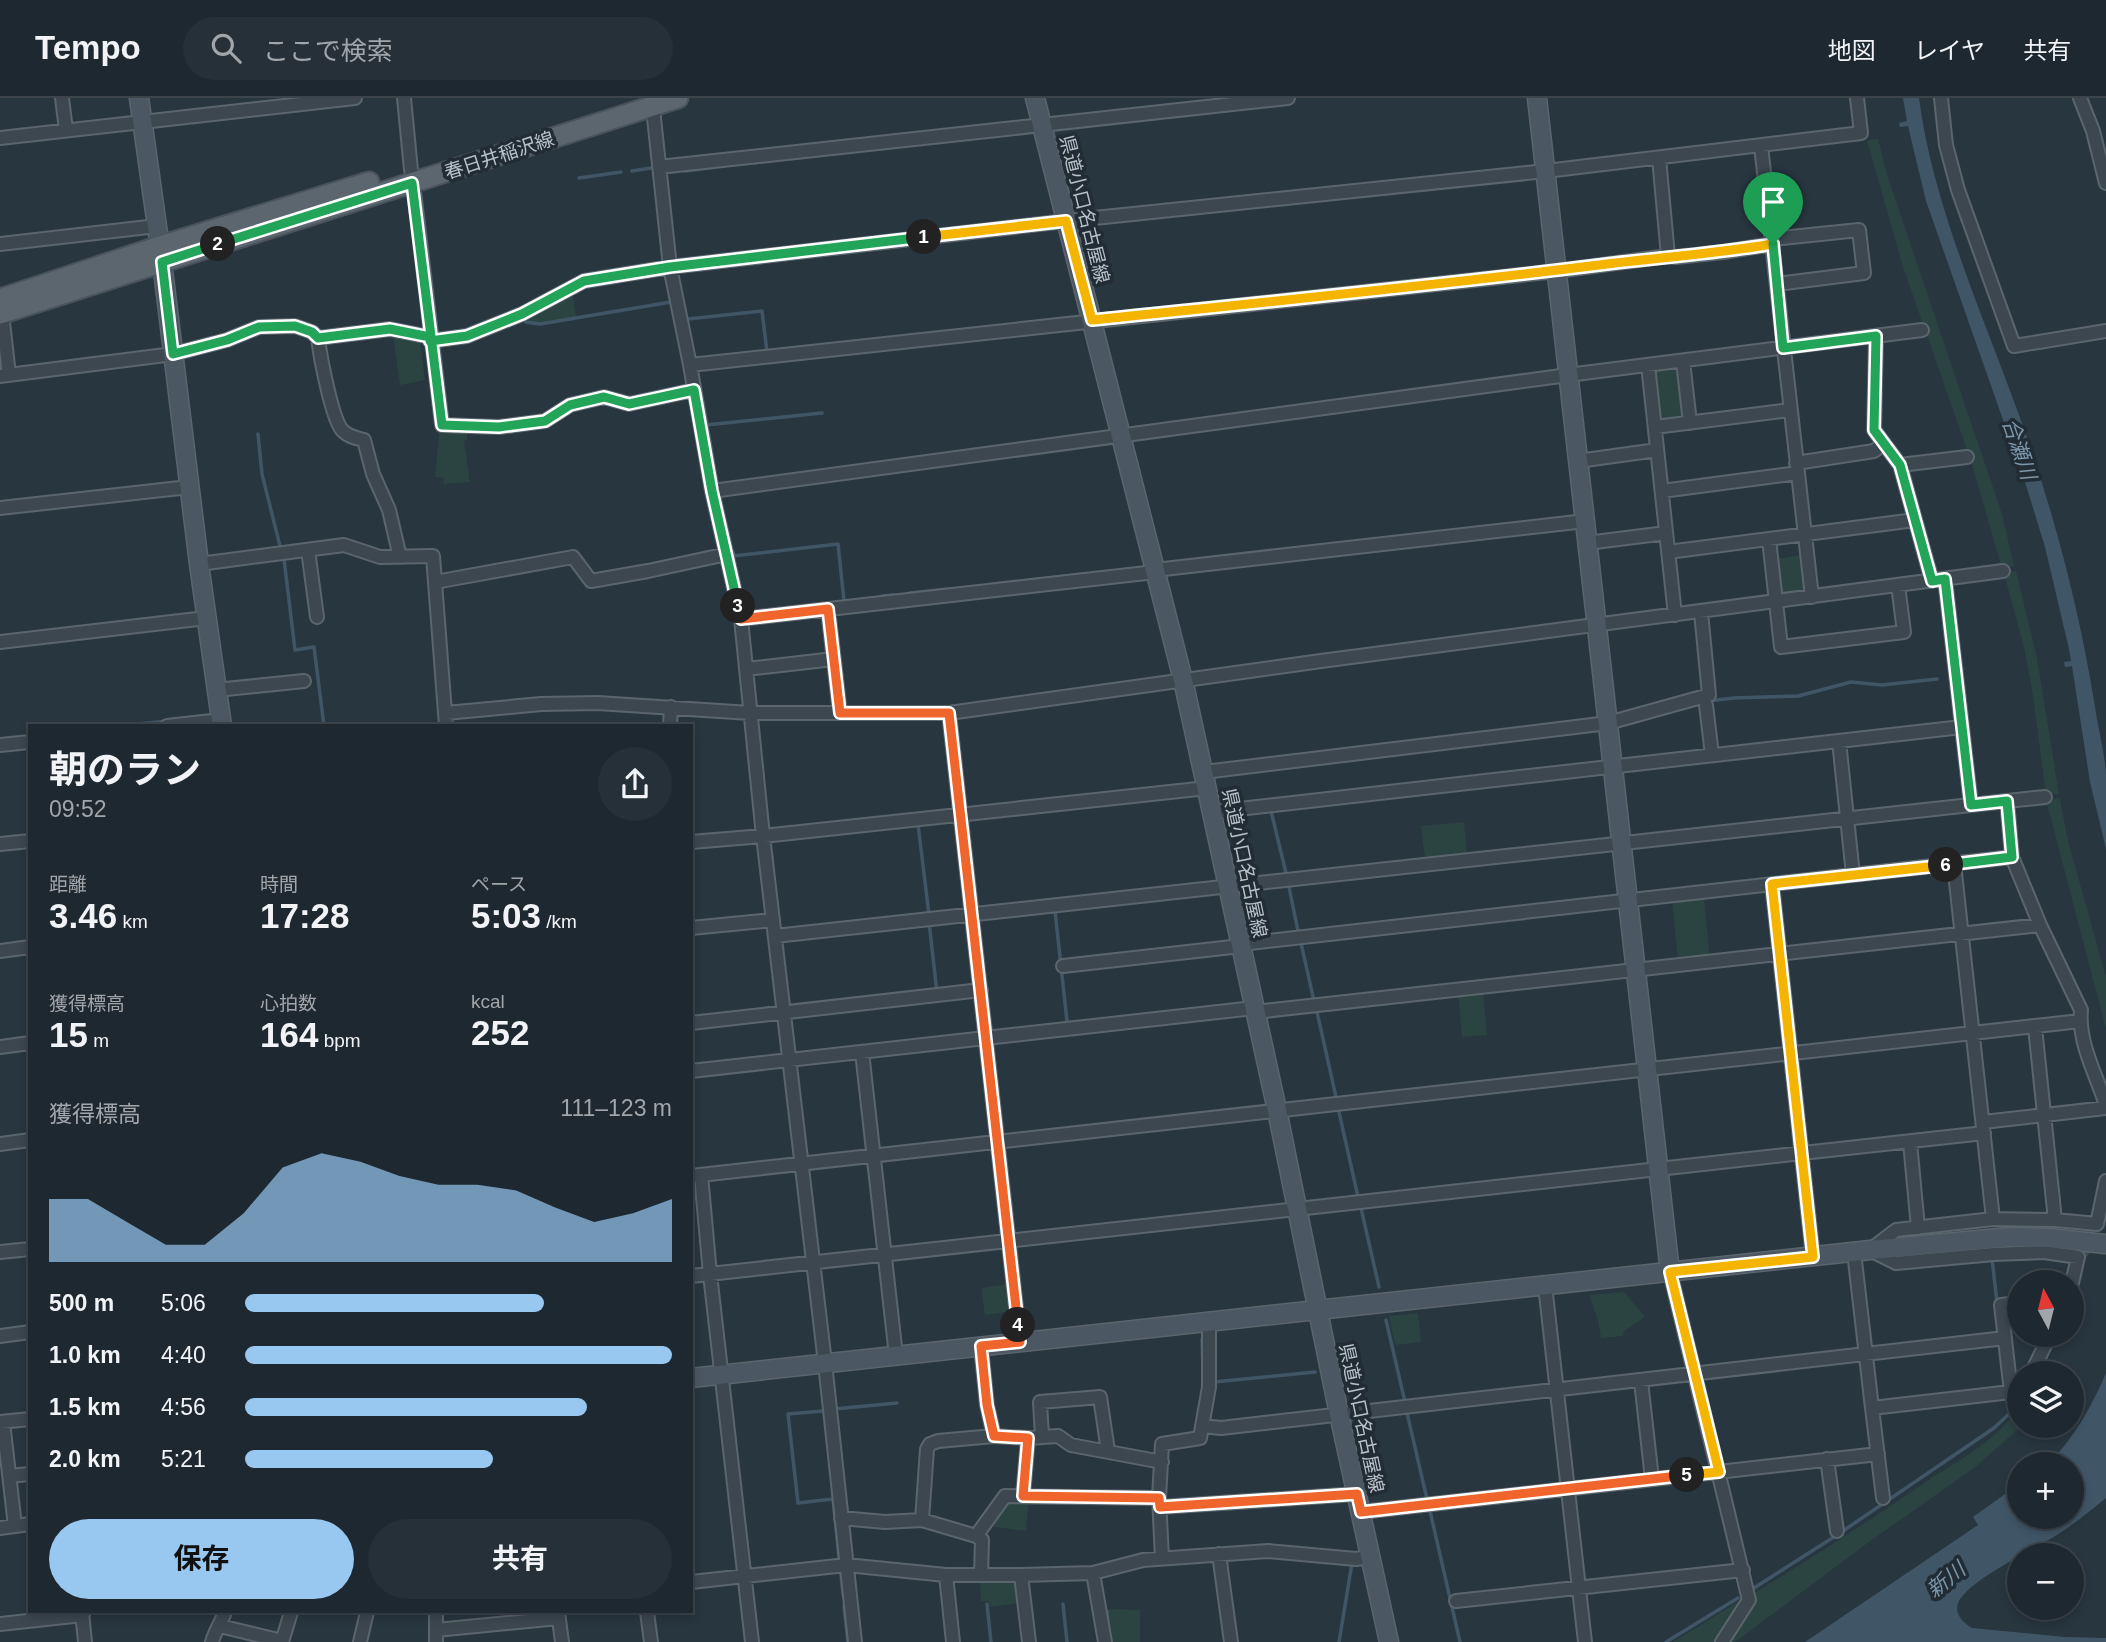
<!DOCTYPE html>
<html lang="ja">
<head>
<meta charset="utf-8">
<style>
  :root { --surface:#1e2830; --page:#263038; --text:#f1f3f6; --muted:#a1a6ab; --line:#3c444c; --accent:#98c7f0 }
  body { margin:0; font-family:Arial,"Noto Sans JP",sans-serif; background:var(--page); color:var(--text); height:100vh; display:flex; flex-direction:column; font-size:26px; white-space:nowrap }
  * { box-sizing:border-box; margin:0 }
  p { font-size:23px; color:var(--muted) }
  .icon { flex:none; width:38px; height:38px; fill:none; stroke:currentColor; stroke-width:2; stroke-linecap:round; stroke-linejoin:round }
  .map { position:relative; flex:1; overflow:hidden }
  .details { position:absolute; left:28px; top:626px; width:665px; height:889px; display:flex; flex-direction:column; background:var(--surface); border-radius:0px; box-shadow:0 4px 10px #0003,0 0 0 2px var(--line) }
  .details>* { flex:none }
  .needle { width:46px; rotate:353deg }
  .fabs { position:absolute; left:2007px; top:1172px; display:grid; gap:14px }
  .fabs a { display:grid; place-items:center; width:77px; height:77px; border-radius:50%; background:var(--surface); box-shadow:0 4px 10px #0003,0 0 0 2px var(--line); font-size:35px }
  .pin { position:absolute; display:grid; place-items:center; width:60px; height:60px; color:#fff; margin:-72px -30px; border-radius:50% 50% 50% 0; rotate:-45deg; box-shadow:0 0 7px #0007 }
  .pin .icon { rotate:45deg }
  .km { position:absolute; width:35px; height:35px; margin:-18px; border-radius:50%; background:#222; color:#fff; font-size:19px; line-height:35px; text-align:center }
  .round { display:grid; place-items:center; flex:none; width:74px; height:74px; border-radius:37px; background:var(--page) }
  .summary { display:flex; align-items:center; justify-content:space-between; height:119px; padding:0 21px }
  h1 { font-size:38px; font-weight:700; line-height:52px }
  .stats { display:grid; grid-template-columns:repeat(3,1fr); gap:10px; height:119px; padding:7px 21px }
  .stats div { display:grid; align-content:center }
  .stats b { font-size:35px; font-weight:700 }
  .stats small { font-size:19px; font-weight:400 }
  .stats p { font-size:19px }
  .chart { height:196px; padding:14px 21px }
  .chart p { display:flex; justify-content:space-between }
  .chart svg { width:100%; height:126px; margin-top:7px; fill:var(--accent); opacity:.7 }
  .primary-button { display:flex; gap:14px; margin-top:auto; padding:14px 21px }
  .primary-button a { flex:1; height:80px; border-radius:42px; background:var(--accent); color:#111; font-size:28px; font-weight:700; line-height:80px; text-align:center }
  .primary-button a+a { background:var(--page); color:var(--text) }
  ul { padding:0 21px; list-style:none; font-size:23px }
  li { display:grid; grid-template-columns:112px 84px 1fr; align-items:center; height:52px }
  li i { height:18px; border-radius:9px; background:var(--accent) }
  header { display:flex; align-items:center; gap:42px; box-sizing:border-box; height:98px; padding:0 35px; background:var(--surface); border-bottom:2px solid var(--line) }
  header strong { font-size:33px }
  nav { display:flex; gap:38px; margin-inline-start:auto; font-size:24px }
  .search { width:490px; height:63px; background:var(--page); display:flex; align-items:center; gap:18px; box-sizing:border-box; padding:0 24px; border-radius:38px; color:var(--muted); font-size:26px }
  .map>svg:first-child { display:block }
  .green { fill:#2b4341 }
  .water { fill:#405667 }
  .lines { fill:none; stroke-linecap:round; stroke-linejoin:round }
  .stream { stroke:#405667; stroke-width:3.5 }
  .street-tunnel { stroke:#3e4b55; stroke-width:12; stroke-dasharray:12 6; stroke-linecap:butt }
  .street-casing { stroke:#5a656d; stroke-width:16 }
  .secondary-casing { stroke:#5a656d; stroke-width:21 }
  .primary-casing { stroke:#49535c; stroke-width:23 }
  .street { stroke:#3c4750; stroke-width:12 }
  .secondary { stroke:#4b5762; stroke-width:18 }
  .primary { stroke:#5b666f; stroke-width:19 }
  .split-1-casing { stroke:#fff; stroke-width:14 }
  .split-2-casing { stroke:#fff; stroke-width:14 }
  .split-3-casing { stroke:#fff; stroke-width:14 }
  .split-4-casing { stroke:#fff; stroke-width:14 }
  .split-5-casing { stroke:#fff; stroke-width:14 }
  .split-6-casing { stroke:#fff; stroke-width:14 }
  .split-7-casing { stroke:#fff; stroke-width:14 }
  .split-1 { stroke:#f5b400; stroke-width:9 }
  .split-2 { stroke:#22a559; stroke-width:9 }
  .split-3 { stroke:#22a559; stroke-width:9 }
  .split-4 { stroke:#f0652b; stroke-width:9 }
  .split-5 { stroke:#f0652b; stroke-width:9 }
  .split-6 { stroke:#f5b400; stroke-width:9 }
  .split-7 { stroke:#22a559; stroke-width:9 }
  .labels { text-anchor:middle; stroke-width:7; stroke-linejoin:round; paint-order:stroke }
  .street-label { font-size:19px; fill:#b9c2ca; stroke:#212c35 }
  .water-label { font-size:21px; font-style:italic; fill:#7c96aa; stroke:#212c35 }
</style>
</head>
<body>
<header>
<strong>Tempo</strong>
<div class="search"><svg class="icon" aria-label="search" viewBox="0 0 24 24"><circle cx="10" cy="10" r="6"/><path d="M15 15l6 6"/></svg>ここで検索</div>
<nav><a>地図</a><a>レイヤ</a><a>共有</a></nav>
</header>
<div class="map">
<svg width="2106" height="1544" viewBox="0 0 2106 1544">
  <rect width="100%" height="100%" fill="#283640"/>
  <path class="green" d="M1878,41L1887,77L2002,416L2014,468L2003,470L2001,467L1971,363L1903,169L1867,42Z
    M572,194L576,220L540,225L526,223V219Z
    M393,238L420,244L425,282L400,287Z
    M1674,268L1680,271L1685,319L1682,322L1663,325L1659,322L1654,275L1658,270Z
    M443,332L467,334V342L464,343L470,384L443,386L444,380L435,379L439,335Z
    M1801,457L1804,489L1801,494L1783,496L1780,493L1776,461Z
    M2016,473L2037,560L2059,696L2046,697L2032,591L2024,549L2004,476Z
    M2060,700L2067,739L2106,879V931L2046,702Z
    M1464,724L1467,755L1425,760L1421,728Z
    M1704,799L1710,859L1678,862L1672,803Z
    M1483,893L1487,937L1462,939L1458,896Z
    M1009,1186L1012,1213L985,1217L981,1190Z
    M1624,1194L1645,1219L1624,1233L1623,1238L1601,1240L1598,1222L1589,1197Z
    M1418,1215L1421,1244L1395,1247L1389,1218Z
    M2019,1307L2020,1328H2022L1974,1370L1869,1444L1735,1544H1728L1756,1502L1755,1495C1814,1458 1873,1421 1930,1381C1962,1360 2000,1341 2019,1307Z
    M1029,1400L1026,1433L987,1428L1007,1401Z
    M1014,1482L1017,1484L1020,1505L990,1509L989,1503H981L980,1484Z
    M1741,1502L1714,1544H1673Z
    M1112,1511L1140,1512V1544H1112L1108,1512Z"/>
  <path class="water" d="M1903,0H1919C1933,109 1986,224 2023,328C2055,419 2080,514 2095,609C2098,631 2105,655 2106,677C2106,702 2106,727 2106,751L2090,684L2072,568L2065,569L2064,564L2071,563L2069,551L2045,449L2026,387L1926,103L1908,28L1900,29L1899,25L1907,23Z
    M2106,1275V1400C2092,1411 2078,1423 2063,1433C2040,1449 1968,1481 1958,1505C1954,1516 1963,1525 1972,1530L2064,1539L2106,1540V1544H1805L1978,1427L1973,1419L2019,1386L2020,1419H2072V1367H2047C2073,1342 2092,1308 2106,1275Z"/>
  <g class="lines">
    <path class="stream" d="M754,65L805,59
      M632,73L651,70
      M685,73L716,69
      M579,80L621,74
      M688,221L762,213L767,254H769
      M526,224L540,226L671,204
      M16,270L93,260
      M706,327L822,315
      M258,336L262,376L280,448
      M733,458L838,446L844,503
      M284,461L295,552L314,549L324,628
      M993,486L1084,476
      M910,495L948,491
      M882,498L894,497
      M1708,603L1734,600L1798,598L1851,584L1882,587L1937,581
      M117,628L168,623
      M1617,629L1645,621
      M1271,713L1286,775
      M918,726L929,817
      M770,746L772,761
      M1289,789L1298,833
      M1055,813L1067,923
      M929,824L937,895
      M1301,845L1314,903
      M1317,914L1336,999
      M1339,1014L1358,1099
      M1361,1110L1379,1189
      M1992,1161L1997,1204
      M1386,1222L1405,1304
      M1202,1241L1203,1271
      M1214,1284L1315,1274
      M834,1311L897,1305
      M823,1313L788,1316L798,1405L833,1401L839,1460
      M1407,1315L1427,1401
      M1430,1413L1460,1544
      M841,1476L843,1496
      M1754,1490L1837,1437L1994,1330L2010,1315L2009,1299
      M987,1506L991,1544
      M1063,1506L1067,1544
      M844,1508L848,1544
      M1107,1513L1108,1528
      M1339,1544L1352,1465
      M1666,1544L1738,1500"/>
    <path class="street-tunnel" d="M2078,1159L2083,1154L2097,1126"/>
    <defs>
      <path id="street" d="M62,0L66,32
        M404,0L411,72
        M1941,0L1946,47L1958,92L2014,248L2106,233
        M2080,0L2093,33L2106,85
        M654,1V20L670,169L690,267L712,393L741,521L763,738L825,1265L855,1544
        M0,40L355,0
        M1761,48L1812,499
        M659,69L1288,0
        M413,85L442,327L499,329L545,323L570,307L604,299L629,306L694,292
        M1772,141L1859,132L1864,175L1777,186
        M0,146L157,128
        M1668,158L1676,159L1723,154L1773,146
        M2,215L9,277
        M1876,238L1874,332L1900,367L1932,483
        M318,240C320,257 332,323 343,333C349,339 356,340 364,342L373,376L389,412L400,459
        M430,243L467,238L522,216L584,183L670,169L1066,123L1546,73L1861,35L1857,0
        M1683,263L1690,325
        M690,267L1557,173L1668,158L1659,60
        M1648,267L1675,517
        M0,278L173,256L227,242L259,229L295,228L312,234L318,240L390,231L430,239
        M1655,329L1790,312
        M1578,363L1657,352
        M1796,365L1874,353L1884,345
        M1900,367L1967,359
        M712,393L1568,277L1922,232
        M1662,393L1798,375
        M0,410L189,389
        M1769,441L1781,549L1904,534L1898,487
        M1587,445L1666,435
        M308,452L317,519
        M1668,454L1915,422
        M199,466L344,447L380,459L433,458L446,628
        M1155,472L1585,423
        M1945,481L1971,707
        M435,484L573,459L591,483L648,473L727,456
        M828,511L840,615
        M741,521L1155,474
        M0,544L206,520
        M746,571L834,561
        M216,592L304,583
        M1706,607L1712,657
        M446,615L541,606L598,605L750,615H949L1321,563L2003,473
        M949,615L1020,1244
        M167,628L221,622
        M670,628L671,609
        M1839,643L1853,777
        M0,647L30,644
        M1204,674L1608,625L1709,597L1701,514
        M2007,703L2045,699
        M1212,714L1962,629
        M691,744L763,738L1207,690
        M0,746L30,743
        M1954,766L1993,1121
        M1772,786L1813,1159
        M691,830L773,822
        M775,838L2007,703L2012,759L2040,827L2081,912C2078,945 2096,976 2106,1007
        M1241,846L2012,759
        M0,853L30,849
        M1063,868L1241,848
        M1255,914L2040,827
        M691,925L981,892
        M2035,929L2055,1122
        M0,949L30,945
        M862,954L896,1258
        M691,973L1254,910
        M1983,1024L2106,1010
        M1910,1044L1918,1130
        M0,1046L30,1042
        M701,1077L710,1176L752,1544
        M691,1078L2080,923
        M0,1154L30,1151
        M1854,1154L1872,1310
        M1670,1174L1749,1502L1722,1544
        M691,1178L1984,1035
        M2072,1185L2078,1159L2044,1154L1994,1156L1896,1165L1870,1152L1896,1132L1993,1121L2055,1122L2097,1126L2106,1083
        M1545,1187L1585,1544
        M0,1238L30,1234
        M981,1249L987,1307L994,1338
        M2031,1276L2050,1237
        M1641,1283L1652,1381
        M0,1324L30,1321
        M3,1324L15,1428
        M1202,1328L1221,1330L2005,1240
        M1042,1339L1040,1304L1100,1299L1108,1353
        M1827,1361L1837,1433
        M9,1378L30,1376
        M1023,1398L1028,1340
        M1883,1400L1872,1310L2011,1294L2001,1207L2020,1205
        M1160,1409L1357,1396
        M1361,1414L1878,1356
        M841,1420L885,1424L922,1422L976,1438L1005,1398L1159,1400
        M922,1422L927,1351L930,1346L938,1343L994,1338L1028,1340L1058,1338L1071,1347L1162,1364
        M0,1430L30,1426
        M976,1438L982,1442L981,1477
        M1219,1456L1231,1544
        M1162,1460L1159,1400L1162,1346L1200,1340L1209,1289V1224
        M1093,1475L1105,1544
        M946,1477L953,1544
        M1021,1477L1029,1544
        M691,1484L846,1467L946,1477H1021L1093,1475L1143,1462L1268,1453L1356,1461L1370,1459
        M1456,1503L1743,1472
        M82,1514L85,1544
        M558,1514L562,1544
        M647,1514L651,1544
        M0,1526L83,1517
        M220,1528L282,1543
        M436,1532L559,1520
        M212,1544C215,1533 221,1525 225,1514
        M282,1544L291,1514
        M360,1544L367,1514
        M436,1544V1514"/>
      <path id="secondary" d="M139,0L162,164L199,466L222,628
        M1035,0L1183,582L1277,1012L1339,1316L1389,1544
        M1537,0L1670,1174
        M691,1280L1870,1152L2010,1139L2049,1140L2106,1146"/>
      <path id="primary" d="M0,201L160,148L369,84
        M0,216L678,0"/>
    </defs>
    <use href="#street" class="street-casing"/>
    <use href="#secondary" class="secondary-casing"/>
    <use href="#primary" class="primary-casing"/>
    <use href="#street" class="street"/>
    <use href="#secondary" class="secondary"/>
    <use href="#primary" class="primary"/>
  </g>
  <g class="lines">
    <defs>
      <path id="split-1" d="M924,139L1066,123L1092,222C1266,204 1441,187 1615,165C1668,159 1720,155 1773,146"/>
      <path id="split-2" d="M218,146L162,164L173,256L227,242L259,229L295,228L312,234L318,240L390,231L430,239V243L467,238L522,216L584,183L670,169L924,139"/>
      <path id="split-3" d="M218,146L412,85L442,327L499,329L545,323L570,307L604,299L629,306L694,292L712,393L738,508"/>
      <path id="split-4" d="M738,508L741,521L828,511L840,615H949L1018,1227"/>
      <path id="split-5" d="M1018,1227L1020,1244L981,1248L987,1307L994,1338L1028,1340L1023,1398L1159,1400L1160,1409L1357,1396L1361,1414L1687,1377"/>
      <path id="split-6" d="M1687,1377L1719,1374L1670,1174L1813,1159L1772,786L1946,767"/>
      <path id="split-7" d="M1773,146L1783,250L1876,238L1874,332L1900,367L1932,483L1945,481L1971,707L2007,703L2012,759L1946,767"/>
    </defs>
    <use href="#split-1" class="split-1-casing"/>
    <use href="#split-2" class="split-2-casing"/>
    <use href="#split-3" class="split-3-casing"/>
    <use href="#split-4" class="split-4-casing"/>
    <use href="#split-5" class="split-5-casing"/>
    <use href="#split-6" class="split-6-casing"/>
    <use href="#split-7" class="split-7-casing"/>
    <use href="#split-1" class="split-1"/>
    <use href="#split-2" class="split-2"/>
    <use href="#split-3" class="split-3"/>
    <use href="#split-4" class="split-4"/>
    <use href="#split-5" class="split-5"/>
    <use href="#split-6" class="split-6"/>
    <use href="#split-7" class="split-7"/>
  </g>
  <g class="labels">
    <g class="street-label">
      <text transform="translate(499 57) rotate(-18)" y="7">春日井稲沢線</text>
      <text transform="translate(1085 111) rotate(76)" y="7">県道小口名古屋線</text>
      <text transform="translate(1245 765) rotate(78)" y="7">県道小口名古屋線</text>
      <text transform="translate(1362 1320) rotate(78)" y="7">県道小口名古屋線</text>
    </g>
    <g class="water-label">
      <text transform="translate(2019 351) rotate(71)" y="7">合瀬川</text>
      <text transform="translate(1946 1482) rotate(-39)" y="7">新川</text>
    </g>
  </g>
</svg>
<div class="fabs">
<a><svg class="needle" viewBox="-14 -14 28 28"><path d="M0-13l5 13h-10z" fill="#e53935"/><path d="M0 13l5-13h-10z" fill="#a1a6ab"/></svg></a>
<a><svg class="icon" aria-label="layers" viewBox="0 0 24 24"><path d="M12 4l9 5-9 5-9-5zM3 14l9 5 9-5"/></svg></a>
<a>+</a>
<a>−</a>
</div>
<div class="pin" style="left:1773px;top:146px;background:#1e9e55"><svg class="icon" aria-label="arrive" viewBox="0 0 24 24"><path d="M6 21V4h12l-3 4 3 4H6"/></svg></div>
<b class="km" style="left:924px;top:139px">1</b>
<b class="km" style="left:218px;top:146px">2</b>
<b class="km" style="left:738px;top:508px">3</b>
<b class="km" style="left:1018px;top:1227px">4</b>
<b class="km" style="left:1687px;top:1377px">5</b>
<b class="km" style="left:1946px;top:767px">6</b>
<section class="details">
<div class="summary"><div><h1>朝のラン</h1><p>09:52</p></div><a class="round"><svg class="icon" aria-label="share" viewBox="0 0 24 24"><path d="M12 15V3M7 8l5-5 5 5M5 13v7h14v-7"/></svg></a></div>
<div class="stats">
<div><p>距離</p><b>3.46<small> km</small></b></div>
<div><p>時間</p><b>17:28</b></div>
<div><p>ペース</p><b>5:03<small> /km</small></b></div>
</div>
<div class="stats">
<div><p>獲得標高</p><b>15<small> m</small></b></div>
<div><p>心拍数</p><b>164<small> bpm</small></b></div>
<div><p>kcal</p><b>252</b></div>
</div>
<div class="chart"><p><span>獲得標高</span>111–123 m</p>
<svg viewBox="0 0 160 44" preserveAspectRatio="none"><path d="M0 44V22L10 22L20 30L30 38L40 38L50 27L60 11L70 6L80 9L90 14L100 17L110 17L120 19L130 25L140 30L150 27L160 22V44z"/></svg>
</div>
<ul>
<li><b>500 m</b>5:06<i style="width:70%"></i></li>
<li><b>1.0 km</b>4:40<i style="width:100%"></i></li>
<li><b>1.5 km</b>4:56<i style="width:80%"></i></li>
<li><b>2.0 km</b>5:21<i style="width:58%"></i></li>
</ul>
<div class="primary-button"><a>保存</a><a>共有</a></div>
</section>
</div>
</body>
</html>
